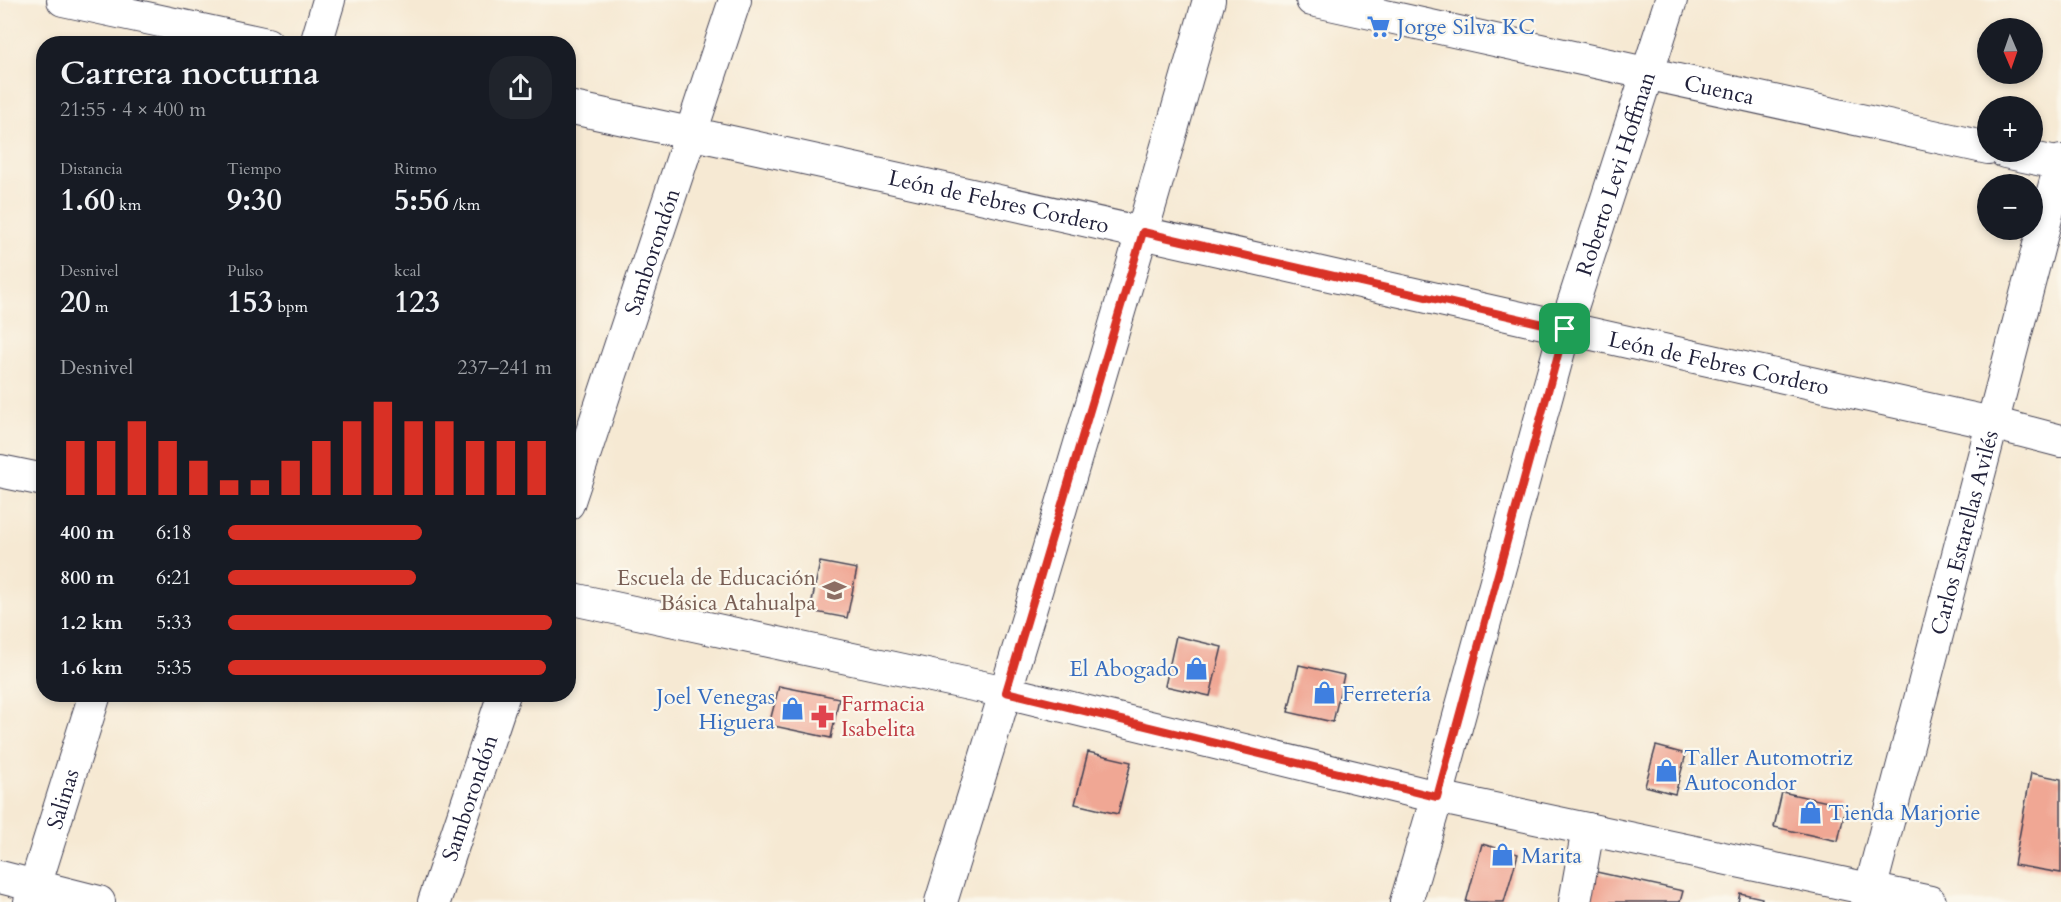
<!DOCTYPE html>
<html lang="es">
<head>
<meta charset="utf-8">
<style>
  :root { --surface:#171b24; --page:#20242c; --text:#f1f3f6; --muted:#9ea1a6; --accent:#d93025 }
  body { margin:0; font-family:Cardo,serif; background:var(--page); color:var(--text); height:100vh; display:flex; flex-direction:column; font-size:22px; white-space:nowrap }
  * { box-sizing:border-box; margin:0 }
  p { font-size:20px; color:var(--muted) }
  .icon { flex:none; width:33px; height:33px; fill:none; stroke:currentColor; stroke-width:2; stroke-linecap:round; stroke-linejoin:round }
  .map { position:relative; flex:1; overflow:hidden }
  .side { position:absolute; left:36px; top:36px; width:540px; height:666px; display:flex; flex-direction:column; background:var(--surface); border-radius:24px; box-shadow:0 3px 9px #0003 }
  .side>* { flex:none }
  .needle { width:39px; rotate:178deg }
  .tools { position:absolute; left:1977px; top:18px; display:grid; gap:12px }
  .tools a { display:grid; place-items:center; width:66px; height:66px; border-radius:50%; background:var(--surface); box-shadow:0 3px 9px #0003; font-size:30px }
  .pin { position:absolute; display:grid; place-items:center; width:51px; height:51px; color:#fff; margin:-26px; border-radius:12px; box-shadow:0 3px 9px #0006 }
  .round { display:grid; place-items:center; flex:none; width:63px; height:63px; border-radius:24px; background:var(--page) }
  .head { display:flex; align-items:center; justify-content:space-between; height:102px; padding:0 24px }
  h1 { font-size:33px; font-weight:600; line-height:45px }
  .stats { display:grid; grid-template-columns:repeat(3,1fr); gap:9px; height:102px; padding:6px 24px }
  .stats div { display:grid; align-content:center }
  .stats b { font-size:30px; font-weight:600 }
  .stats small { font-size:16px; font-weight:400 }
  .stats p { font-size:16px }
  .chart { height:168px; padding:12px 24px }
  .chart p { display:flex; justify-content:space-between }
  .chart svg { width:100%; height:108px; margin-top:6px; stroke:var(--accent); stroke-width:6 }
  ul { padding:0 24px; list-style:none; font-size:20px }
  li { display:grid; grid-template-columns:96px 72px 1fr; align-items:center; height:45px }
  li i { height:15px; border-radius:8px; background:var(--accent) }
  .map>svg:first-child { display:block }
  .building { fill:#f0a794 }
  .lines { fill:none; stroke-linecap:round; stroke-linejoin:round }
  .minor-casing { stroke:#424052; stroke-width:34 }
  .minor { stroke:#fff; stroke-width:32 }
  .route-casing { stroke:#fff; stroke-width:12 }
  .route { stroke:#d93025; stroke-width:8 }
  .labels { text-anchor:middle; stroke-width:4.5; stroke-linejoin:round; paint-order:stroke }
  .shop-label { font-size:22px; fill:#366cbe; stroke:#fbf7ec; text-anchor:start }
  .street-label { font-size:22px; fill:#22223b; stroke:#fbf7ec }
  .education-label { font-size:22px; fill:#785e54; stroke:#fbf7ec; text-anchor:end }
  .health-label { font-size:22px; fill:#be3a42; stroke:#fbf7ec; text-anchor:start }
</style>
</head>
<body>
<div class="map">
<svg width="2061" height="902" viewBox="0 0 2061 902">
  <rect width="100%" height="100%" fill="#fbf7ec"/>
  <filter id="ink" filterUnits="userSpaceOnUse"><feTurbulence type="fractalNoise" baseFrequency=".0167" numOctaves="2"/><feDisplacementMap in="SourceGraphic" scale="12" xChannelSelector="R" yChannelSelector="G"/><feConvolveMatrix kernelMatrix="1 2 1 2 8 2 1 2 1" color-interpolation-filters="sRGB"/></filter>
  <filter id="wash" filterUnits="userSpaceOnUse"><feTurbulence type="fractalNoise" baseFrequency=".008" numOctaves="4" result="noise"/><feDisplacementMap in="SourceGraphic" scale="24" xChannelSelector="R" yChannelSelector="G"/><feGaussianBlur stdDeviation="1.35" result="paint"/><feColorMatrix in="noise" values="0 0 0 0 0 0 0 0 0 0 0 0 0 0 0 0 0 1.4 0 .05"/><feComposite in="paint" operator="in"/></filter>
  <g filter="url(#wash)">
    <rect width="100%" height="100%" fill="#f6e9d3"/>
    <g id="blocks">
      <path class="building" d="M820,562L857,569L847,618L810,611Z
        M1176,636L1222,647L1210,696L1165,686Z
        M1299,665L1344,675L1333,722L1288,712Z
        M779,686L839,698L831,738L769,725Z
        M1656,746L1686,754L1675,794L1645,786Z
        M1088,752L1131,762L1118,814L1075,804Z
        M2031,773L2061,779V873L2014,865Z
        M1782,792L1846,806L1838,841L1774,827Z
        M1482,844L1518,854L1504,902H1466Z
        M1592,871L1683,891L1680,902H1585Z
        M1740,893L1762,898L1761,902H1738Z"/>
    </g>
  </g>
  <g filter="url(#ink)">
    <use href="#blocks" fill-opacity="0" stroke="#424052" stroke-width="1.5"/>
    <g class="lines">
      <defs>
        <g id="minor">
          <path d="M63,0L267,44"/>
          <path id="s1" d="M1312,0L1988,148"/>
          <path d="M316,44L329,0"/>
          <path id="s2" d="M568,107C1044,208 1517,319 1992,423L2061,441"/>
          <path d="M2005,152L2061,164"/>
          <path d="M0,471L44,480"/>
          <path id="s3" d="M568,504L735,0"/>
          <path d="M568,598L1006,692L1437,797L1930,902"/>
          <path d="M0,877L99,902"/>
          <path id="s4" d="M30,902L95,694"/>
          <path id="s5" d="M434,902L504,694"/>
          <path d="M941,902C1034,602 1123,302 1209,0"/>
          <path id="s6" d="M1406,902L1437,797L1565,329L1671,0"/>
          <path d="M1575,902L1588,829"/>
          <path id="s7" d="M1867,902L2061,161"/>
        </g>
      </defs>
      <use href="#minor" class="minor-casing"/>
      <use href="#minor" class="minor"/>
    </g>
  </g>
  <g class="lines" filter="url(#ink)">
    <defs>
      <path id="route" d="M1143,232L1565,329L1437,797L1006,692Z"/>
    </defs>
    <use href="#route" class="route-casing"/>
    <use href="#route" class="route"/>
  </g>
  <defs>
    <symbol id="supermarket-bare" viewBox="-9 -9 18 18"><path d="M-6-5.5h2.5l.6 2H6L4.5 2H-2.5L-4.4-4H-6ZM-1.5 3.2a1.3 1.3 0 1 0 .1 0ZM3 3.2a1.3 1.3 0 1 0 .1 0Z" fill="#3f7fe0" stroke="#fbf7ec" stroke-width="2.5" paint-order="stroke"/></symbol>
    <symbol id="school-bare" viewBox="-9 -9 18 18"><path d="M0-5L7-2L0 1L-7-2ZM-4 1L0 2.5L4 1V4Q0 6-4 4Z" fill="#8d6e63" stroke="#fbf7ec" stroke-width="2.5" paint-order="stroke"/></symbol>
    <symbol id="shop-bare" viewBox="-9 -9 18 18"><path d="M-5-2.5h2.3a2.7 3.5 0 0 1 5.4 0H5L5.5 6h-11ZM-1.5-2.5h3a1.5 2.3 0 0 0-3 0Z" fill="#3f7fe0" stroke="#fbf7ec" stroke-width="2.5" paint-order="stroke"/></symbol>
    <symbol id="pharmacy-bare" viewBox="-9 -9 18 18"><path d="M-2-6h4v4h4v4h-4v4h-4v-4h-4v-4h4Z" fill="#e0444e" stroke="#fbf7ec" stroke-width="2.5" paint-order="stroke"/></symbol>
  </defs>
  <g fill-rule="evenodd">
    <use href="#supermarket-bare" x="1362" y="10" width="33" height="33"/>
    <use href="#school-bare" x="818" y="574" width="33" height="33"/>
    <use href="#shop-bare" x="1180" y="652" width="33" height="33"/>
    <use href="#shop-bare" x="1308" y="676" width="33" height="33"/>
    <use href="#shop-bare" x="776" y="692" width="33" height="33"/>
    <use href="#pharmacy-bare" x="806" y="700" width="33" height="33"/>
    <use href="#shop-bare" x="1650" y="754" width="33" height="33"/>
    <use href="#shop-bare" x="1794" y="796" width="33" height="33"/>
    <use href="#shop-bare" x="1486" y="838" width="33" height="33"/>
  </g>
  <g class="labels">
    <g class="shop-label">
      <text x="1397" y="34">Jorge Silva KC</text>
      <text x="1179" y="676" text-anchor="end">El Abogado</text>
      <text x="1342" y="701">Ferretería</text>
      <text x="775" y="704" text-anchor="end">Joel Venegas<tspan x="775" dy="25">Higuera</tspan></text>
      <text x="1684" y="765">Taller Automotriz<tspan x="1684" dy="25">Autocondor</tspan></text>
      <text x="1828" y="820">Tienda Marjorie</text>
      <text x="1521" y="863">Marita</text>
    </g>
    <g class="street-label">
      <text dy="8" stroke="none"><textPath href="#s1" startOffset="417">Cuenca</textPath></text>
      <text dy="8" stroke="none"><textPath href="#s6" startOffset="758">Roberto Levi Hoffman</textPath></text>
      <text dy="8" stroke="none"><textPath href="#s2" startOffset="441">León de Febres Cordero</textPath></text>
      <text dy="8" stroke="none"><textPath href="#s3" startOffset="266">Samborondón</textPath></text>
      <text dy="8" stroke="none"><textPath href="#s2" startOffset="1179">León de Febres Cordero</textPath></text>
      <text dy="8" stroke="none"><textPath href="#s7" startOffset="382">Carlos Estarellas Avilés</textPath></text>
      <text dy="8" stroke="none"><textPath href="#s4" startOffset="108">Salinas</textPath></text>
      <text dy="8" stroke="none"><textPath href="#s5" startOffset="110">Samborondón</textPath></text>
    </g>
    <g class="education-label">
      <text x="816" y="585">Escuela de Educación<tspan x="816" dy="25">Básica Atahualpa</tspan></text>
    </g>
    <g class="health-label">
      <text x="841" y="711">Farmacia<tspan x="841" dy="25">Isabelita</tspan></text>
    </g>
  </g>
</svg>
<div class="tools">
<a><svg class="needle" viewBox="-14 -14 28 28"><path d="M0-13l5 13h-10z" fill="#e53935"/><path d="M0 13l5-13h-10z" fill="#9ea1a6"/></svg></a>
<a>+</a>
<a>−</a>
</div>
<div class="pin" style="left:1565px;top:329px;background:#1e9e55"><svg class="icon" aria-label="arrive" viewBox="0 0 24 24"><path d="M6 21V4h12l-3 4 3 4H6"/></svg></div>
<section class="side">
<div class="head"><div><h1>Carrera nocturna</h1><p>21:55 · 4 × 400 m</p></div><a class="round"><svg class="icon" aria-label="share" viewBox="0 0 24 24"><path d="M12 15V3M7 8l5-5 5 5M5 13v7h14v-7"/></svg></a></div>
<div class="stats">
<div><p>Distancia</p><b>1.60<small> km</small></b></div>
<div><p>Tiempo</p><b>9:30</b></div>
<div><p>Ritmo</p><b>5:56<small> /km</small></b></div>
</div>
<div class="stats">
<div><p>Desnivel</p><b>20<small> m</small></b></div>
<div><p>Pulso</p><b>153<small> bpm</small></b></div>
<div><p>kcal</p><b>123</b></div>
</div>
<div class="chart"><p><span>Desnivel</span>237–241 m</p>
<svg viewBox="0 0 160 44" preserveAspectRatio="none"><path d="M5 44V22M15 44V22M25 44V14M35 44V22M45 44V30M55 44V38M65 44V38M75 44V30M85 44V22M95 44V14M105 44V6M115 44V14M125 44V14M135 44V22M145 44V22M155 44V22"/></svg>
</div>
<ul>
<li><b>400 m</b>6:18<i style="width:60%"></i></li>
<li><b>800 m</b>6:21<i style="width:58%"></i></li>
<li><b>1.2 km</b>5:33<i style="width:100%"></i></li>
<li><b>1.6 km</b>5:35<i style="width:98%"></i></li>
</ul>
</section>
</div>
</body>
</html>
